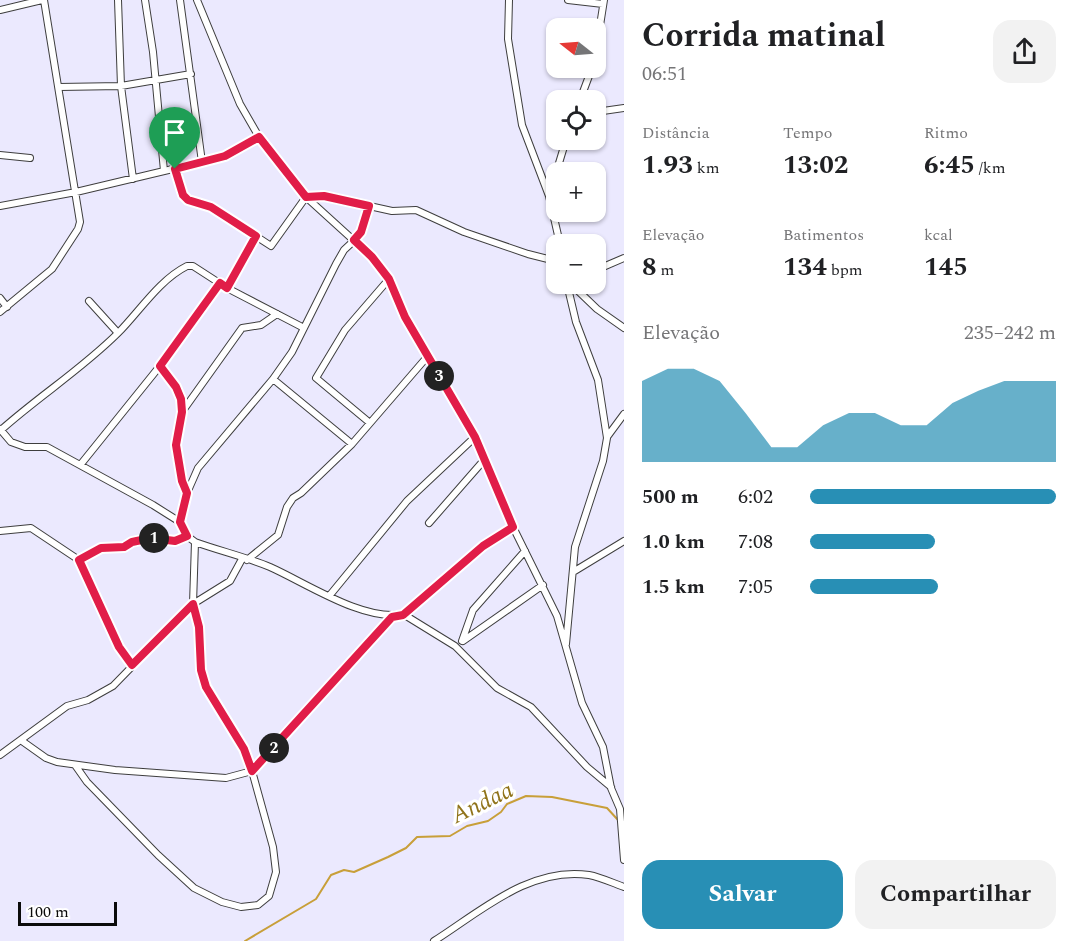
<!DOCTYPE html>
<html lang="pt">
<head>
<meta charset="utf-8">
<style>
  :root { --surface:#fff; --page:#f2f2f2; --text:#202124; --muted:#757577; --accent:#288fb5 }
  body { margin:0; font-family:Spectral,serif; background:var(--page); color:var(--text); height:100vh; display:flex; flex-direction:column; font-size:22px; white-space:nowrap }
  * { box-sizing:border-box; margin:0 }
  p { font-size:20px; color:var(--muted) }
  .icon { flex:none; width:33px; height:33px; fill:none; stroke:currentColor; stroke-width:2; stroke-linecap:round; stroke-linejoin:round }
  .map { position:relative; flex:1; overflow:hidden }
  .panel { display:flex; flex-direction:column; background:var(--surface); width:450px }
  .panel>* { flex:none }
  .needle { width:39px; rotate:287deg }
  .tools { position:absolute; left:546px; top:18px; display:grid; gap:12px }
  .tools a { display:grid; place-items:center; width:60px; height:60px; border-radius:12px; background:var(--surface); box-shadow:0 2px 4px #0004; font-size:30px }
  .scale { position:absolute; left:18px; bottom:15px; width:99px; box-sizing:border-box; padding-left:6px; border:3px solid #0b0b0b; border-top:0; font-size:16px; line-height:21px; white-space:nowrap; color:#0b0b0b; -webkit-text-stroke:4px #fff; paint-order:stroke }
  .pin { position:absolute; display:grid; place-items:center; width:51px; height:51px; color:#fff; margin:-62px -26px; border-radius:50% 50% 50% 0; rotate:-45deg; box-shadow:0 0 6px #0007 }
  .pin .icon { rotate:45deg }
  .km { position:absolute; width:30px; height:30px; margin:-15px; border-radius:50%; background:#222; color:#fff; font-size:16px; line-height:30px; text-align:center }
  .round { display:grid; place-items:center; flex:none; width:63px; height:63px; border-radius:18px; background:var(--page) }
  .summary { display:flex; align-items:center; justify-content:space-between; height:102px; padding:0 18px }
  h1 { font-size:33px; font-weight:700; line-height:45px }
  .metrics { display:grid; grid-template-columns:repeat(3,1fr); gap:9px; height:102px; padding:6px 18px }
  .metrics div { display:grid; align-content:center }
  .metrics b { font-size:26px; font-weight:700 }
  .metrics small { font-size:16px; font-weight:400 }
  .metrics p { font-size:16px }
  .chart { height:168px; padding:12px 18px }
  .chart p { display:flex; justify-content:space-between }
  .chart svg { width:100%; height:108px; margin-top:6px; fill:var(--accent); opacity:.7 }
  .action { display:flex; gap:12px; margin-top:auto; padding:12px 18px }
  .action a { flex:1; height:69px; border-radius:18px; background:var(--accent); color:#fff; font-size:24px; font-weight:700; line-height:69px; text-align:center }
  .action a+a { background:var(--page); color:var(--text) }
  ul { padding:0 18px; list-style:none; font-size:20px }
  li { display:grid; grid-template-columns:96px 72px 1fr; align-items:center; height:45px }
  li i { height:15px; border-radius:8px; background:var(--accent) }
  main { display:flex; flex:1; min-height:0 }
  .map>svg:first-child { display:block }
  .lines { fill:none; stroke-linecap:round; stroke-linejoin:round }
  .stream { stroke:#c89f39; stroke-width:2 }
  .street-casing { stroke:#3e3e3e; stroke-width:8 }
  .street { stroke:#fff; stroke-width:6 }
  .route-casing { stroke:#fff; stroke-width:12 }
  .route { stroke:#e11d48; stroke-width:8 }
  .labels { text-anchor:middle; stroke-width:6; stroke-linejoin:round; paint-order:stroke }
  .water-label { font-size:24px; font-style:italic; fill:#90731a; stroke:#fff }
</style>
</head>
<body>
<main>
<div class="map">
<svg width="624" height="941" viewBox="0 0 624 941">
  <rect width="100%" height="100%" fill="#ebe9fe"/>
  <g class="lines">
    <path class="stream" d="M245,941L316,899L331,875L344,870L354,872L388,857L406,848L417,837L450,836L467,826L488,821L501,812L507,804L526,796L552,797L607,808L618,820"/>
    <defs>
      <path id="street" d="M118,0L121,86L133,179
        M145,0L153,52L164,171
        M180,0L202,162
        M197,0L240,104L259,137L306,197L372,257L389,279L405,317L475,437L513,527L557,616L582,703L603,747L611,788L620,809L624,860
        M509,0L508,39L522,125L549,196L560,244
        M568,0L603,4
        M0,10L42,0
        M596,51L604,0
        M59,87L121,86L191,74
        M580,100L592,68
        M596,112L624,108
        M0,155L30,158
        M175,169L183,195L188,200L211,207L271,246L306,197L324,196L392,211L416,210L464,232L528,254L556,261
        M549,196L566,140
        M0,206L76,192L202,162L226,156L259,137
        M596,270L624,258
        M571,284L597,309L624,328
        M227,288L256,236
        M0,298L7,307
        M89,301L118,333
        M0,312L52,269L78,229L80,222L44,0
        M160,366C167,376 176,385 180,397C185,412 177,428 176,443C175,460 181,478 187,493
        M273,379L352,444
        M182,412L242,328L261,325L277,314
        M370,423L316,378L345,330L389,279
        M0,429L11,442L25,447H47L153,505L180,522L187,536L195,542C220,551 246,557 270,567C306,583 364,622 403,614L483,546L513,527
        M1,430C39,396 82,369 118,333C139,312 159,280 187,266H193L227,288L304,328
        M607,437L624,414
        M81,464L172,351L220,283
        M180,522L187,493L198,468L273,379L292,352L336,264L344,250L359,236L369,206
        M429,523L485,459
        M0,531L31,528L79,560L119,647L132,665
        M79,560L101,547H124L132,542L151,538L175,541L187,536
        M247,560L278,535L287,507L293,498L301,493L352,444L427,357
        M573,572L624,541
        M330,595L407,501L475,437
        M403,614L455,646L497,688L531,707L587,767L611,787
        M462,641L473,610L525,551
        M463,641L543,585
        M566,644L575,547L603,461L607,438L598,380L576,322L567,284
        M22,741L46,758L57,762L115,770L226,778L252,771L391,617
        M0,755L67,706L88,700L113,686L193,604L230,581L242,559
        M75,765L87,782L158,855L194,888L222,902L241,907L258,905L269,896L276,872L273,847L252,771L244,749L206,686L200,670L199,627L193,604L195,542
        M434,941C480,912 530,866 589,875C600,877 613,883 624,887"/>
    </defs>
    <use href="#street" class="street-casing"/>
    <use href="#street" class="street"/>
  </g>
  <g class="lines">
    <defs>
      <path id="route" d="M259,137L306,197L324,196L369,206L361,232L354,240L372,257L389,279L405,317L475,437L513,527L483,546L403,615L392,617L252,771L244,749L206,687L201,670L199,627L193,604L132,665L119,647L79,560L101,548L124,547L132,542L151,538L175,541L187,536L180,522L187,493L182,481L176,445L182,412L181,399L176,387L160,366L220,283L227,288L256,236L211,207L188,200L183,195L175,169L225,156Z"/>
    </defs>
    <use href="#route" class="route-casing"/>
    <use href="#route" class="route"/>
  </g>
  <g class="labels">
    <g class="water-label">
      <text transform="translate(482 802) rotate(-26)" y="8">Andaa</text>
    </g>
  </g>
</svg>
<div class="tools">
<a><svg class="needle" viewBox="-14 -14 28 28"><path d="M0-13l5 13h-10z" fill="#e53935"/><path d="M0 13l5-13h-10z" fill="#757577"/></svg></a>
<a><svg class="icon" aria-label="locate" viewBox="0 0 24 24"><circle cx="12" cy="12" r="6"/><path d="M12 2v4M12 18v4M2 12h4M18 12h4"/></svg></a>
<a>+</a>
<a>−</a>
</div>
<div class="scale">100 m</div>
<div class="pin" style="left:175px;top:169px;background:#1e9e55"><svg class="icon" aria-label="arrive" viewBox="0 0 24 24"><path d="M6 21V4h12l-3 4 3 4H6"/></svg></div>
<b class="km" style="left:154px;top:538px">1</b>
<b class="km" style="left:274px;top:748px">2</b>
<b class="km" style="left:439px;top:376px">3</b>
</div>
<section class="panel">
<div class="summary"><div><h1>Corrida matinal</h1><p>06:51</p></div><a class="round"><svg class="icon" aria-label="share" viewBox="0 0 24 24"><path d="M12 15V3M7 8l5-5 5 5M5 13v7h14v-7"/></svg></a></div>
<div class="metrics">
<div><p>Distância</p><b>1.93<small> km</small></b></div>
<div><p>Tempo</p><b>13:02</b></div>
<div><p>Ritmo</p><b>6:45<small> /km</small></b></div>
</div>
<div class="metrics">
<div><p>Elevação</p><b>8<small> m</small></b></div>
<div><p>Batimentos</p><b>134<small> bpm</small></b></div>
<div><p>kcal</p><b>145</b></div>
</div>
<div class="chart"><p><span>Elevação</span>235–242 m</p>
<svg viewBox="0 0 160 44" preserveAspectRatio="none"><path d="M0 44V11L10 6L20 6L30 11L40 24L50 38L60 38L70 29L80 24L90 24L100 29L110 29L120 20L130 15L140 11L150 11L160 11V44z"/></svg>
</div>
<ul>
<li><b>500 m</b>6:02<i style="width:100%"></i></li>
<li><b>1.0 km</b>7:08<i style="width:51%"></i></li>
<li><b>1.5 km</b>7:05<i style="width:52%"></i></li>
</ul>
<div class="action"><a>Salvar</a><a>Compartilhar</a></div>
</section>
</main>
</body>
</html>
